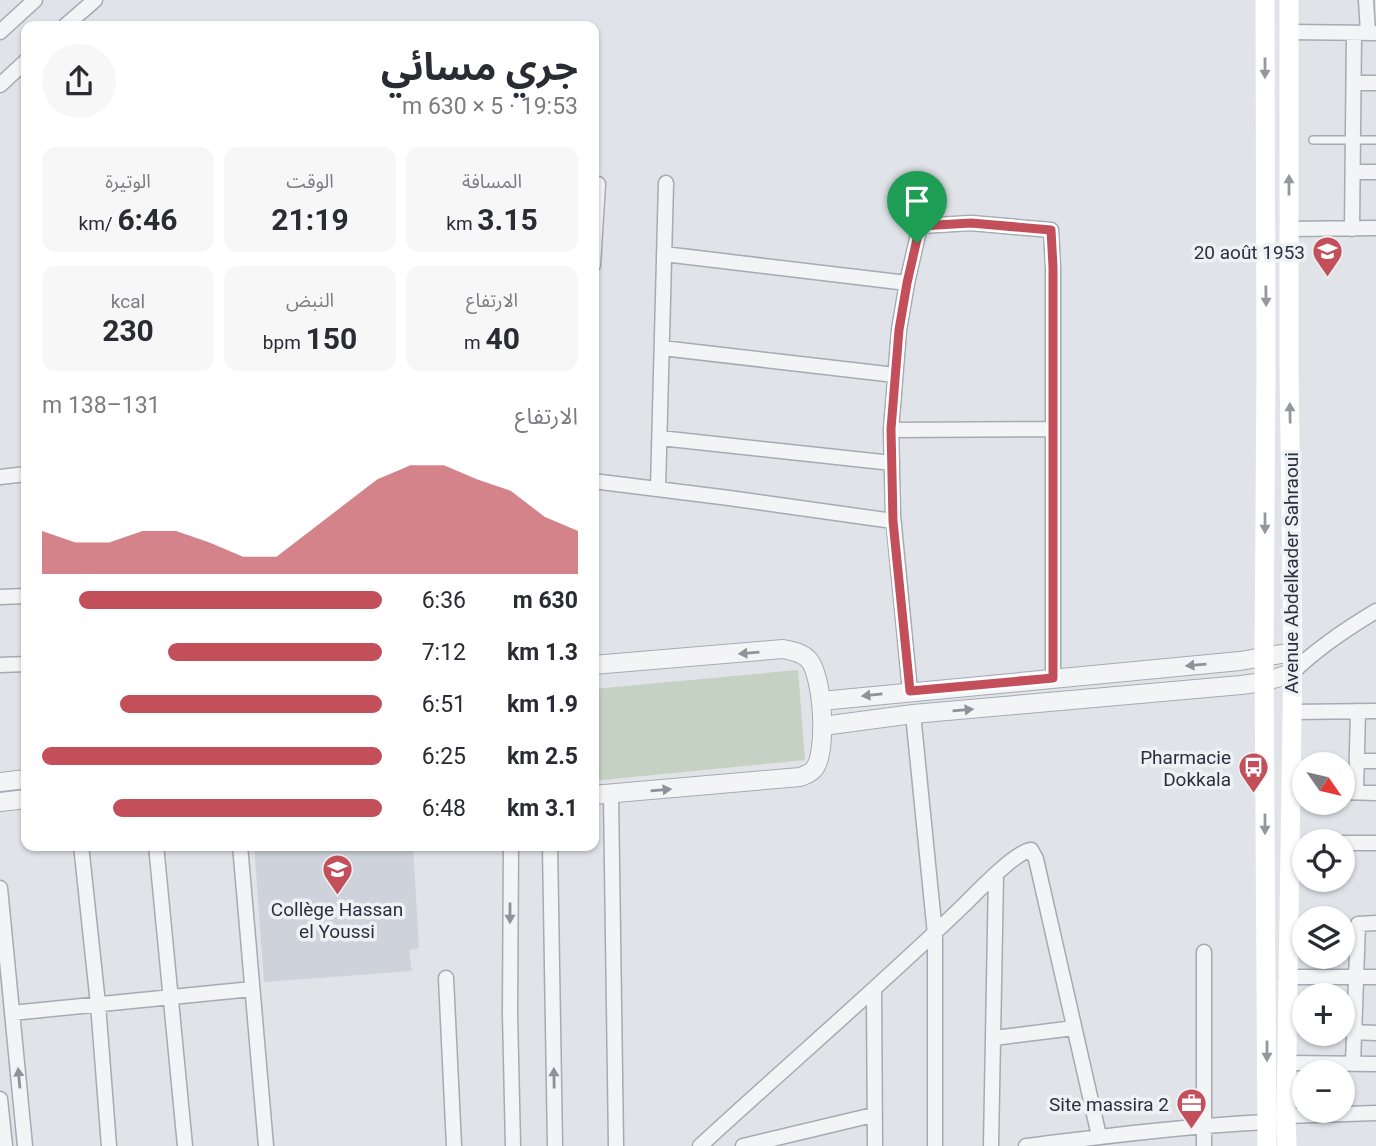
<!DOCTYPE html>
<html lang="ar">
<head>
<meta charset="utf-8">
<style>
  :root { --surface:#fff; --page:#f7f7f7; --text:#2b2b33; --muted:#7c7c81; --accent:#c34f5b }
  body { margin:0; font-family:Roboto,"Noto Sans Arabic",sans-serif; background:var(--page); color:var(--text); direction:rtl; height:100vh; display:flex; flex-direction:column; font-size:26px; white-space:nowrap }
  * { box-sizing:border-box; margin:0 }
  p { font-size:23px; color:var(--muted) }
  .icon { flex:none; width:38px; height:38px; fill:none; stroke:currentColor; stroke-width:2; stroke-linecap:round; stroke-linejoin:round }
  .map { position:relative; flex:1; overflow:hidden; direction:ltr }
  .panel { position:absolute; left:21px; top:21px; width:578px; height:830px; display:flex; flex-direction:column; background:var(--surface); border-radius:14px; box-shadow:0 2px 5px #0004; direction:rtl }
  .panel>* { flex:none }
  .needle { width:46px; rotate:124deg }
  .buttons { position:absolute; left:1292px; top:752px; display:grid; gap:14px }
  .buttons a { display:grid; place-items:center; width:63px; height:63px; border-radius:50%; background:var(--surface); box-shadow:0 2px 5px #0004; font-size:35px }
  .pin { position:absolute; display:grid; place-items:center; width:60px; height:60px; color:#fff; margin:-72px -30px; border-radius:50% 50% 50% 0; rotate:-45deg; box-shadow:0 0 7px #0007 }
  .pin .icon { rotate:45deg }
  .round { display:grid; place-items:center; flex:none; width:74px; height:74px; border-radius:37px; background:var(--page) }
  .summary { display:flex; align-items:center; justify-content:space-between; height:119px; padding:0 21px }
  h1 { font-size:38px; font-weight:700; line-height:52px }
  .metrics { display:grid; grid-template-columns:repeat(3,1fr); gap:10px; height:119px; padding:7px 21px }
  .metrics div { display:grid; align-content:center; border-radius:14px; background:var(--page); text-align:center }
  .metrics b { font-size:30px; font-weight:700 }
  .metrics small { font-size:19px; font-weight:400 }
  .metrics p { font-size:19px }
  .chart { height:196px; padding:14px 21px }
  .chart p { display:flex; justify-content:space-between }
  .chart svg { width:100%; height:126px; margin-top:7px; fill:var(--accent); opacity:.7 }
  ul { padding:0 21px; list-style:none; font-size:23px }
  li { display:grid; grid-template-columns:112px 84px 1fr; align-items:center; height:52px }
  li i { height:18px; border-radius:9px; background:var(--accent) }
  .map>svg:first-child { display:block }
  .built { fill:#ced2da }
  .green { fill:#c5d1c2 }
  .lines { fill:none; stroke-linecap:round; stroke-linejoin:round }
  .service-casing { stroke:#a6aab2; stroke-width:10 }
  .minor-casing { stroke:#a6aab2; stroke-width:17 }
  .tertiary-casing { stroke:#a6aab2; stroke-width:20 }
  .service { stroke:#f2f4f6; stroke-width:7 }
  .minor { stroke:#f2f4f6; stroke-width:14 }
  .tertiary { stroke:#f2f4f6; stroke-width:18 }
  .secondary { stroke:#fff; stroke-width:19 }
  .oneway { fill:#94989e }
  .oneway2 { fill:#8e929a }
  .route-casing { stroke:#fff; stroke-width:14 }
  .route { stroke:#c34f5b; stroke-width:9 }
  .labels { text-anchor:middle; stroke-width:7; stroke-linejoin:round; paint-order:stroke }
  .poi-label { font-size:19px; fill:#2a303e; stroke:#eff2f5; text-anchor:end }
  .street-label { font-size:19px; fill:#2a303e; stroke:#eff2f5 }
</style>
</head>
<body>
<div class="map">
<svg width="1376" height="1146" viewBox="0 0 1376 1146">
  <rect width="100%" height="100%" fill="#e0e3e8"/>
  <path class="built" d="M254,845H413L419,948L409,950L412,971L264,982Z"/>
  <path class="green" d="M798,670L805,760L593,781V689Z"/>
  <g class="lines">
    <defs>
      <path id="service" d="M1313,140H1376"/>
      <path id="minor" d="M1366,0L1368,33
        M65,26L95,0
        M0,32L35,0
        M1289,32L1376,33
        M1354,83H1376
        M0,85L26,61
        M1353,172H1376
        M1289,229L1376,228
        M1352,229L1354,33
        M664,254L907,283
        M593,265L598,184
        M662,348L895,375
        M891,430L1053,429
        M660,438L892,463
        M0,477L26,474
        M593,481L729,498L893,521
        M658,489L666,183
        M0,597L26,596
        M0,665L26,664
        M1292,673C1317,648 1346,629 1376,611
        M910,691L893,515L891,430L899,330L907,283L920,226L971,223L1051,230L1053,267V678
        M1292,712L1376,711
        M913,714L935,934V1146
        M1357,761H1376
        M1356,791L1358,711
        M1342,792L1376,793
        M611,794L616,1146
        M1342,843H1376
        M81,845L98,1004L109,1146
        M156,845L185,1146
        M240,845L266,1146
        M511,845L510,1013L513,1146
        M550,845L555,1146
        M0,888L25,1146
        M1287,977H1376
        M446,978L454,1146
        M874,990L875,1146
        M12,1013L252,989
        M1354,1032L1376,1033
        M994,1038L1074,1028
        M1287,1063L1376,1064
        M1353,1064L1358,924L1376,923
        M0,1099L5,1146
        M1286,1116L1376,1113
        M700,1146C788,1065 879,987 965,904C978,891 1015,852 1031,850L1036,859L1099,1136
        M743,1146L873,1115
        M991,1146L996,875
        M1026,1146C1107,1136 1186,1126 1267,1122
        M1204,1146V952"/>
      <path id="tertiary" d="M593,665L783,649C792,651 801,652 808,659C823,673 828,753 814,769C810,774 805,775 800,777L593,795
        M821,701L1240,661L1293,652
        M823,726L913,714L1241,685L1264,682L1292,673
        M0,782L26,779
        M0,802L26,799"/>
    </defs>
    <use href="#service" class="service-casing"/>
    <use href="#minor" class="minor-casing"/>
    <use href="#tertiary" class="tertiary-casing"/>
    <use href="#service" class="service"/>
    <use href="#minor" class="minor"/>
    <use href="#tertiary" class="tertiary"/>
    <path class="secondary" d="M1265,0L1266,370L1264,658L1267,1146
      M1287,1146L1286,1116L1293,652L1289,369V0"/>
  </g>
  <defs><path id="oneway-solid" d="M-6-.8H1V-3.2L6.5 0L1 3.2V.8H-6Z" transform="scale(1.75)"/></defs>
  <g class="oneway">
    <use href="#oneway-solid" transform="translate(1265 68) rotate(90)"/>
    <use href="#oneway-solid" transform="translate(1289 185) rotate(-90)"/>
    <use href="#oneway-solid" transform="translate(1266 296) rotate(89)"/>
    <use href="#oneway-solid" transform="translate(1290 413) rotate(-91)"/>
    <use href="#oneway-solid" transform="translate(1265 523) rotate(90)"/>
    <use href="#oneway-solid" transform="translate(1265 824) rotate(90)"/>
    <use href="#oneway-solid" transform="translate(1267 1051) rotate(90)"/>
  </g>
  <g class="oneway2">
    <use href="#oneway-solid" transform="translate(749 653) rotate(175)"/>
    <use href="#oneway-solid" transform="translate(1196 665) rotate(175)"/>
    <use href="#oneway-solid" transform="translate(872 695) rotate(174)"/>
    <use href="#oneway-solid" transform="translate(963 710) rotate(-5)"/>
    <use href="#oneway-solid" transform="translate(661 790) rotate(-5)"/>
    <use href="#oneway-solid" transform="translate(510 913) rotate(90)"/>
    <use href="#oneway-solid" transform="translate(19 1078) rotate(-95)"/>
    <use href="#oneway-solid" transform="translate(554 1078) rotate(-91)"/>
  </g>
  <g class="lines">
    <defs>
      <path id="route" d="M971,223L1051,230L1053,267V678L910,691L893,521L891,429L899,330L907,283L920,226Z"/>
    </defs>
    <use href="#route" class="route-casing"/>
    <use href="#route" class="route"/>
  </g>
  <defs>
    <symbol id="school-pin" viewBox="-11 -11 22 30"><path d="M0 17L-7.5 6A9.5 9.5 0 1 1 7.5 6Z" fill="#c34f5b" stroke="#eff2f5"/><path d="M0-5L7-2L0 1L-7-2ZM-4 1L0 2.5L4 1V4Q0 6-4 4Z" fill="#fff"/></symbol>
    <symbol id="bus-pin" viewBox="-11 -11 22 30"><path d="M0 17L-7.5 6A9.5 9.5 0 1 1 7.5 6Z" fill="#c34f5b" stroke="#eff2f5"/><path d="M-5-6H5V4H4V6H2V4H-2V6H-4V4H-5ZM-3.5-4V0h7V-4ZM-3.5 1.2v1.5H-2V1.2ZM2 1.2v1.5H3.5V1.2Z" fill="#fff"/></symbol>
    <symbol id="office-pin" viewBox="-11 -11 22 30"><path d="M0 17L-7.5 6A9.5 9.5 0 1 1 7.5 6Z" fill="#c34f5b" stroke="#eff2f5"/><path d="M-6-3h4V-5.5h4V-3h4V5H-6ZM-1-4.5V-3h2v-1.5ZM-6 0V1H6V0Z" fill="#fff"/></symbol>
  </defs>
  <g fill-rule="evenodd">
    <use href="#school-pin" x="1310" y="234" width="35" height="47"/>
    <use href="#bus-pin" x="1236" y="750" width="35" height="47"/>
    <use href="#school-pin" x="320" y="852" width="35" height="47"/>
    <use href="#office-pin" x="1174" y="1086" width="35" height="47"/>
  </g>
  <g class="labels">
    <g class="poi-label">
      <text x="1305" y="259">20 août 1953</text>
      <text x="1231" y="764">Pharmacie<tspan x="1231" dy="22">Dokkala</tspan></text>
      <text x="337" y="916" text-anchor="middle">Collège Hassan<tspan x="337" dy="22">el Youssi</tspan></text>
      <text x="1169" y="1111">Site massira 2</text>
    </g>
    <g class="street-label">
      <text transform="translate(1291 573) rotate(-90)" y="7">Avenue Abdelkader Sahraoui</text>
    </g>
  </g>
</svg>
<div class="buttons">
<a><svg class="needle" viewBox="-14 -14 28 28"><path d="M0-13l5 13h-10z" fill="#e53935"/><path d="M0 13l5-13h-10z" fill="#7c7c81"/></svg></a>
<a><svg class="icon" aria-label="locate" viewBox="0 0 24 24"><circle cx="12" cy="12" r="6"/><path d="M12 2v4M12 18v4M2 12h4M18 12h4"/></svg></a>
<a><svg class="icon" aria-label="layers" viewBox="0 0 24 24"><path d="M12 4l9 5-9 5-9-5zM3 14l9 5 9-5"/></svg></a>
<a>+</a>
<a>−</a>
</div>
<div class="pin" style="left:917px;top:243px;background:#1e9e55"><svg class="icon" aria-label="arrive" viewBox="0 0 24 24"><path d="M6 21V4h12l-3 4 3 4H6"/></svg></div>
<section class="panel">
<div class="summary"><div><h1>جري مسائي</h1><p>19:53 · 5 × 630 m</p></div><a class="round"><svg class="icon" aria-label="share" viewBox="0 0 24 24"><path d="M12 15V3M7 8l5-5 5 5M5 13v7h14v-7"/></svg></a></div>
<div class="metrics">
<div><p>المسافة</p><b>3.15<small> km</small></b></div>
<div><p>الوقت</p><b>21:19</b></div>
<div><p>الوتيرة</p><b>6:46<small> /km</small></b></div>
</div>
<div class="metrics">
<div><p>الارتفاع</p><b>40<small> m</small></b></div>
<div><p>النبض</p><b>150<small> bpm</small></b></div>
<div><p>kcal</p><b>230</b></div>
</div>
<div class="chart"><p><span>الارتفاع</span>131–138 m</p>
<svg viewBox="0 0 160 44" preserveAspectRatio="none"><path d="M0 44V29L10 33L20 33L30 29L40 29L50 33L60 38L70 38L80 29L90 20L100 11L110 6L120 6L130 11L140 15L150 24L160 29V44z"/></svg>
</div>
<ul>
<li><b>630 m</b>6:36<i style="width:89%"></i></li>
<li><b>1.3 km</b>7:12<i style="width:63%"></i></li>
<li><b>1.9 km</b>6:51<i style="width:77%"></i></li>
<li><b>2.5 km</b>6:25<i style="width:100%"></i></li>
<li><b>3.1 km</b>6:48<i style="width:79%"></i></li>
</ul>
</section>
</div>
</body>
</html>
